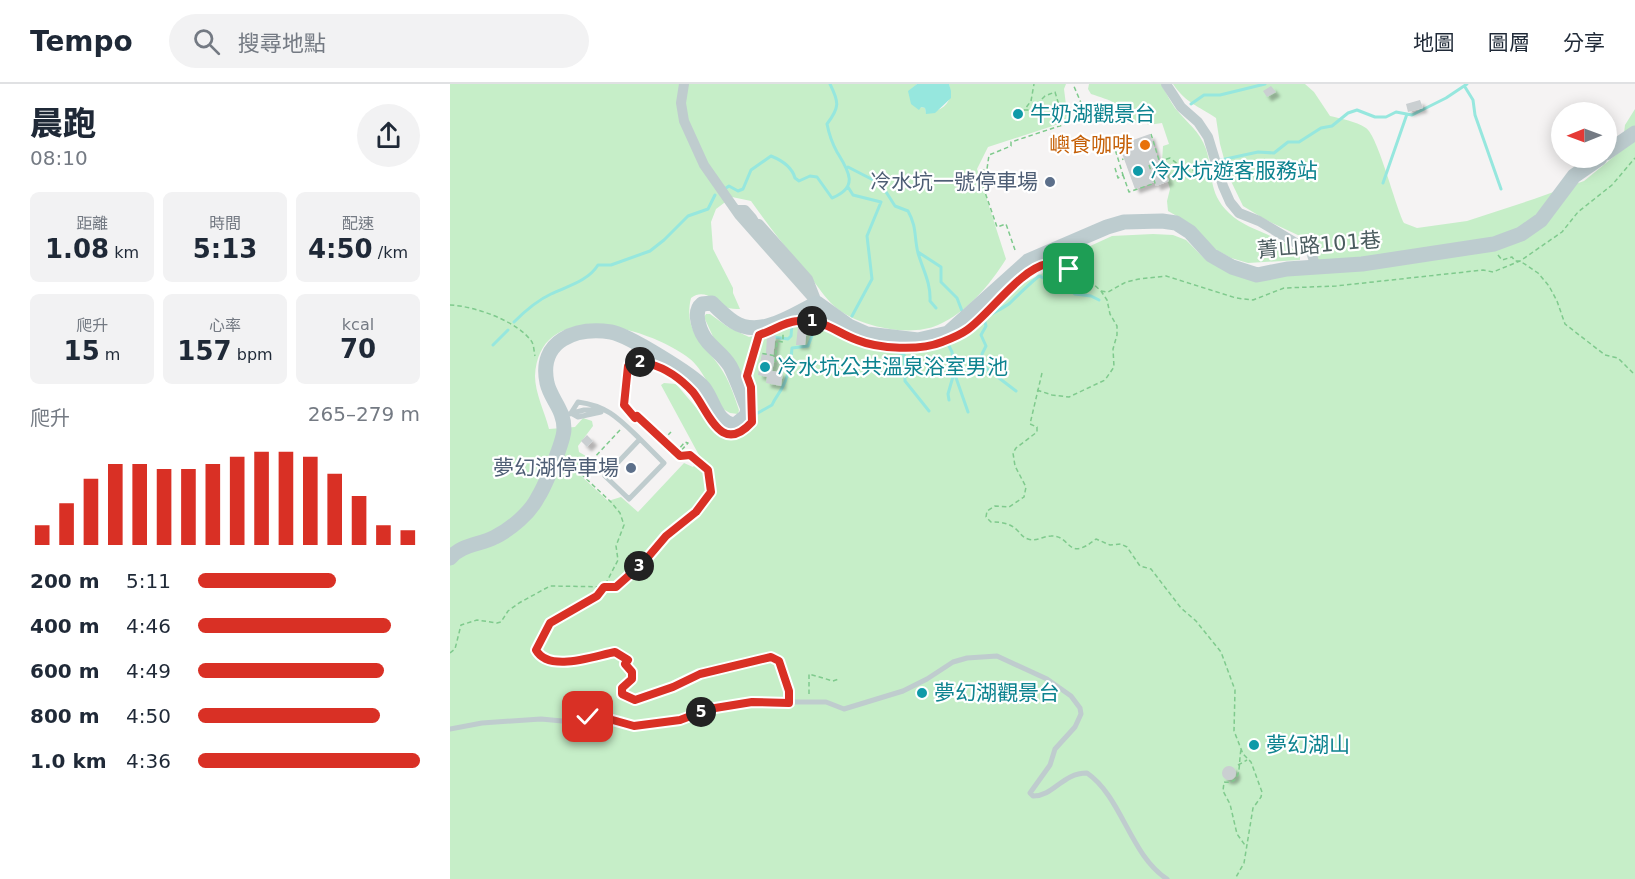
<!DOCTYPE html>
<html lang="zh-TW">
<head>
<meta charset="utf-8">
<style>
  :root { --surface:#fff; --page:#f2f2f3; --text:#1f2937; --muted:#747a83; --line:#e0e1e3; --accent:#d93025 }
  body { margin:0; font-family:"DejaVu Sans","Noto Sans TC",sans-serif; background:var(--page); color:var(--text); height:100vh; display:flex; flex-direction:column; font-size:22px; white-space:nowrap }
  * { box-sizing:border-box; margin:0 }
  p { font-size:20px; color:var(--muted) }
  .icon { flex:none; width:33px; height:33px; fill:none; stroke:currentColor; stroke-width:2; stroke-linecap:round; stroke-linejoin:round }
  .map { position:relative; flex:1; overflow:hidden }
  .sheet { display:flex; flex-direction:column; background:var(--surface); width:450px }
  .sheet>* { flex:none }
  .needle { width:39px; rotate:269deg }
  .tools { position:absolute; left:1101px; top:18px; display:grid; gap:12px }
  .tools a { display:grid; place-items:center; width:66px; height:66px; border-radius:50%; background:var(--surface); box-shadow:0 3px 15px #0003; font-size:30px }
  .pin { position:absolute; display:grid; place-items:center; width:51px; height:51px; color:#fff; margin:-26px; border-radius:12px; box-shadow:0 3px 9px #0006 }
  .km { position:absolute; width:30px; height:30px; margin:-15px; border-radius:50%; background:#222; color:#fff; font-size:16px; line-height:30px; text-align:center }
  .round { display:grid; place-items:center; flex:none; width:63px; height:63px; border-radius:32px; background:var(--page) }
  .head { display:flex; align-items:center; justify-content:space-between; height:102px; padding:0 30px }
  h1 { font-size:33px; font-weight:800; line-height:45px }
  .metrics { display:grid; grid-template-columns:repeat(3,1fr); gap:9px; height:102px; padding:6px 30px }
  .metrics div { display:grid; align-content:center; border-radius:9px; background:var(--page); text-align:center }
  .metrics b { font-size:26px; font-weight:800 }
  .metrics small { font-size:16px; font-weight:400 }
  .metrics p { font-size:16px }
  .chart { height:168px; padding:12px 30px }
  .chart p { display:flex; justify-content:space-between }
  .chart svg { width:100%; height:108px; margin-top:6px; stroke:var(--accent); stroke-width:6 }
  ul { padding:0 30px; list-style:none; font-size:20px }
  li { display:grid; grid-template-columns:96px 72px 1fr; align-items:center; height:45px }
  li i { height:15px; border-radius:8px; background:var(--accent) }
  header { display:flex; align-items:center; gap:36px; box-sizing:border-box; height:84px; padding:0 30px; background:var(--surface); border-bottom:2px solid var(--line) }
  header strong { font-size:28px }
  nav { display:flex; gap:33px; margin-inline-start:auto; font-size:21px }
  .search { width:420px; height:54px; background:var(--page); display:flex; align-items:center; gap:15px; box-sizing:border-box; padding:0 21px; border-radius:33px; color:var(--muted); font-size:22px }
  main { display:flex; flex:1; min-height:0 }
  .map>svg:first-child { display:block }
  .green { fill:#c6eec8 }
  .water { fill:#96e7de }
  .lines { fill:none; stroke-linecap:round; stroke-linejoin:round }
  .stream { stroke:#96e7de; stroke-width:3 }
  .building { fill:#cacfd1; filter:url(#shadow) }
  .path { stroke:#7fca8d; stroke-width:1.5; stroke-dasharray:4.5 3; stroke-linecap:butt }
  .lane { stroke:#bfccce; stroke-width:5 }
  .street { stroke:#bfccce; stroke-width:10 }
  .secondary { stroke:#bdcccf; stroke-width:15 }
  .route-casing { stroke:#fff; stroke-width:12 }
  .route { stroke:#d93025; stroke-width:8 }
  .culture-dot { fill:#0f9aa8; stroke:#fff; stroke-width:2 }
  .food-dot { fill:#e8710a; stroke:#fff; stroke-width:2 }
  .service-dot { fill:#5c6f8a; stroke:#fff; stroke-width:2 }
  .labels { text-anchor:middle; stroke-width:4.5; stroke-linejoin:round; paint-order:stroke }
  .culture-label { font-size:21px; fill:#0d838f; stroke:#fff; text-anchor:start }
  .food-label { font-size:21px; fill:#c56008; stroke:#fff; text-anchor:end }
  .service-label { font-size:21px; fill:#4e5e75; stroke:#fff; text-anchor:end }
  .street-label { font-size:21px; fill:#4b5c5f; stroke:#fff }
</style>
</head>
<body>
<header>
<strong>Tempo</strong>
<div class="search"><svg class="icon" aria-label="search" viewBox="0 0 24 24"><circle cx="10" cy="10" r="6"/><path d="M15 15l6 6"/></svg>搜尋地點</div>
<nav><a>地圖</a><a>圖層</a><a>分享</a></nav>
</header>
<main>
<section class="sheet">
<div class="head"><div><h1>晨跑</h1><p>08:10</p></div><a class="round"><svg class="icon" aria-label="share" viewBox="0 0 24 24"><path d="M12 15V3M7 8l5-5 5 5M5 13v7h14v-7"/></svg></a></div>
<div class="metrics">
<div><p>距離</p><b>1.08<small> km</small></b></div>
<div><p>時間</p><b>5:13</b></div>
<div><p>配速</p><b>4:50<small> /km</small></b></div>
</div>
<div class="metrics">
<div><p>爬升</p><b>15<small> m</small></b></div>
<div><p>心率</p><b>157<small> bpm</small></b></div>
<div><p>kcal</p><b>70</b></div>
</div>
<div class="chart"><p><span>爬升</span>265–279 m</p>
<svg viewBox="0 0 160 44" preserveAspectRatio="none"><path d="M5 44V36M15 44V27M25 44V17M35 44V11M45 44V11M55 44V13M65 44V13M75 44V11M85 44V8M95 44V6M105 44V6M115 44V8M125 44V15M135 44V24M145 44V36M155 44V38"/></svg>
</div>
<ul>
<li><b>200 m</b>5:11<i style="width:62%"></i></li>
<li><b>400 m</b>4:46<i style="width:87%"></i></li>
<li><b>600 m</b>4:49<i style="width:84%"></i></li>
<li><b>800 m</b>4:50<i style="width:82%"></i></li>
<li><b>1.0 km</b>4:36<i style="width:100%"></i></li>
</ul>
</section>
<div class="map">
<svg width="1185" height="795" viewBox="0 0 1185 795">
  <defs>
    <filter id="shadow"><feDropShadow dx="4.5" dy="4.5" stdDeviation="1.5" flood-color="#0004"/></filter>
  </defs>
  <rect width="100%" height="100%" fill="#f5f3f3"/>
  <path class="green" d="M0,0H467L459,7L471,23L475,24L476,29C495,26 503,19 499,0H616L614,5L618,37L538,63L527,85L556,175C540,201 516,229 488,241C459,254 406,242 384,222C375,214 368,202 360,193C340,169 320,144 301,117L282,113L266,125L261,138L263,165L283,204V209L290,225C286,225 280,225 276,223C264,217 255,204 241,214C233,248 254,259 270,283C279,296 284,311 289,326L288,330L280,329L273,325C265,312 251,283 240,275C201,244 89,211 85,292C85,309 95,329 99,345L125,343L133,334L142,337L143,342L128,362L129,368L141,375L129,390L158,417L171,413L188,428L234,379L243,383L250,373L211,301L214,299L226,300L272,354L296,351L300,347V333L254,233L256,230H260L278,243L299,253L350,241L376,245L399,259L425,266L452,267L478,264L509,254L539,232L570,201L593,189L612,175L662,152L703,150L723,151L736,156L756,176L840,191L871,189L867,168L852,153L816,136L793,122L779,93L770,60L766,34C748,22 736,19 723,0H855L864,8L880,32C892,35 905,37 916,44C928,52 945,121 954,139L967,144L1017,137L1084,115L1134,97L1172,66L1175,41L1185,25V795H0Z
    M639,0H711C716,8 720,17 725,24C736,38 750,47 756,65C764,89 757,108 779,129C798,148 831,150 850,172V176L798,179L781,174L763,164L739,139L718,127L717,117L720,105L712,78L713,62L719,60L712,39L698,41L695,35L683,40C676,20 659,16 641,10L638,5Z"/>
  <path class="water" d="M467,0H499L501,7V14L485,29L476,30L475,24L471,23L469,26L461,20L458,7Z"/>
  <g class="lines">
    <path class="stream" d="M1015,3L1023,16L1025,31L1051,105
      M741,20L754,11H770L815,0
      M771,76L808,68L824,69L838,58H849L871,44L882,42L898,29L907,26L925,33H936L946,28L962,31L996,14L1017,0
      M398,83L431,100L445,122L458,127C467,143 464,153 468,169C473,186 481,199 480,217L486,224
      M933,99L957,30
      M398,103L403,111L431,118L417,152L422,195L402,232
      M276,104L279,102L288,107L293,105L301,86L321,72C331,76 342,83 345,94L349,97L360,92L367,93L382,114C410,103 398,86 387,68C382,59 379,50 377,40C390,23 389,18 380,0
      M468,168L491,183V198L507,214L512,227
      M531,234L534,235C542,229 554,224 560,219C569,210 578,201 589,192L618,204L625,210L641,212L649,216
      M534,235L536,242L531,251L536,262L532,270V281L566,307
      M64,238C74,228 88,216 101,210C118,202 138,197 148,181H161L200,167L214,156L238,132L258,125L265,111
      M324,253L338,255L341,252L342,240C375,233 385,251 413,260C426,264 440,266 454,270L455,297L479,327
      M498,260L502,268L504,288L518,328
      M43,261L58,246
      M499,316L498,310L504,289
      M306,330L322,321C325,314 329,310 332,304C339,292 341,277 342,264L358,262L367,239"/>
  </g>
  <path class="building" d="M821,2L826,8L817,13L813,7Z
    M970,16L973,24L958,28L956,20Z
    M700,50L709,79L712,78L719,97L706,102L705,98L685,105L669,61Z
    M348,243H357L355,261H346Z
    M326,249L323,273L325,274L322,287L333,288L331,302L316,299L317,293L308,291L312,269H316L317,252Z
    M137,351L143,357L137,363L131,357Z
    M772 689a7 7 0 1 1 14 0a7 7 0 1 1-14 0Z"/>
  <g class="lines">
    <path class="path" d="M574,26H581L595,12L605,8L612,31L633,24
      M572,29L581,17L584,0
      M701,50L709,76
      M658,56L675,50
      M665,84L668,94L673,91L665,65L669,63L673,76
      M673,91L679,108L705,99L699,81L720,74C734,85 738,89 757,84
      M565,166L556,140L547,143L528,88L537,85L539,71L561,62V58L637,33L623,0
      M1048,171L1052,176L1062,173L1065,177H1070L1088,189L1099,202L1107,217L1115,240L1155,271L1168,274L1185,291
      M651,207L658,208L676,198L689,195L716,192L786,214L803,216L834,204L886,202L1033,186L1043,188L1070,177L1112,148L1128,128L1162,101L1185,74
      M0,221C24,222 68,237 82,258C84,262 84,268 85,272
      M359,237L372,239
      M305,268L326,272
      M327,275L332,276V287
      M325,278L327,257L333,258V250
      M592,289L580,340L587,343V348L566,364L563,369L565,382L576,403L574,413L559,423L545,422L537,427L536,433L541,438C551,438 560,439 567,446C571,450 572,453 578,455C586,458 593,452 601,452C622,451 616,479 646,455L660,461L671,460L677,463L690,482L701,485L731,524L746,537L771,568L785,606L784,647L793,670L801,678L812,708L811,713L803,724L794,779L785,795
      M298,290L307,257
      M587,306L602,311L619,313L655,296L664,283L663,265L667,251V242L660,230L657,216L651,207L641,198L626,188L605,180
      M170,346L130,389L161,418L170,429L174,441L166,462L168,476L154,503L147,512L100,539L86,566C99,589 144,572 165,569L178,576L175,580L182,588V595L172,604V610L185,616L223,603L250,590L321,573H326L329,577L339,609
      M213,356L221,348
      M220,358L228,366L235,358L238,359L228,370
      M0,569L5,565L11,541L27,536L47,539L51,538L58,527L69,519L100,502L166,503L193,479L216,452L246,428L261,408L257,386L240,371L229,372L187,332L185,334L174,321L178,282L188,278L197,280
      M359,610V590L383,597L389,595
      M791,666C788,679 793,701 774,698L773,707L780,720L787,750L797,764
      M788,681L797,676"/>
    <path class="lane" d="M121,329L128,318C158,322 169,335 190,355
      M121,329L128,333L151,328
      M119,330L134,326H154
      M190,355L214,379L179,415L155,392Z
      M0,645L32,639L91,635L112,637L138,633L159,635L184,642L230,636L259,625L302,618H376L394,625L453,607L477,595L503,578L517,574L547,572L597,595L621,612L630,624L631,630L625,643L605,665L600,681L580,709L583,712C604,712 612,689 637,689C672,713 680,771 717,795"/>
    <path class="street" d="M234,0L231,19L234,37L254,81L289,131L367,219
      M716,0L731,23L748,38L758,53L773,102L780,118L789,129L809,137L861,168L866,183
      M287,126H295L302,134L311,149
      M309,140L358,195L365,213"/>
    <path class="secondary" d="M1156,69L1185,49
      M0,474C12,460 30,461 45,453C61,445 80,429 88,413C95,402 114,357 114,345C114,325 101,316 97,299C88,256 126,243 161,248C178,251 243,291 254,304C264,317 266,339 285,341L296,332L298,325C292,311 287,295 280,282C274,272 265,266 258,258C250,249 242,228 252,220L262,219C269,226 276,233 284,238C310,255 344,230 367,219L399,242L417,250L468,256L498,249L578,177L657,143L674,138L712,137L726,139L740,148L761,171L782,183L807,191L837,185L912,180L1044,160L1071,150L1091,136L1124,92L1150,74"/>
  </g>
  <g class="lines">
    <defs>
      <path id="route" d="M138,633L159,635L184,642L230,636L259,625L302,618L339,619V607L329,577L321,573L250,590L223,603L185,616L172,610V604L182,595V588L175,580L178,576L165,568C144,572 99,589 86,566L100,539L147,512L154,503H166L193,479L216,452L246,428L261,408L258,386L240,371L230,372L187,332L185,334L174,321L178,282C185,277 192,278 200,280C218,285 231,295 243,308C259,328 271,372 302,338L301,303L297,292L309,251C322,247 334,238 347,237C373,234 385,248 407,256C429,265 470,267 492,258C500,255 510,251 517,246C539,231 570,185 597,180C605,178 612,182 619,185"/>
    </defs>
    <use href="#route" class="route-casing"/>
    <use href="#route" class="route"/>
  </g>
  <g class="culture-dot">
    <circle cx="568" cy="30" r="6"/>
    <circle cx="688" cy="87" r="6"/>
    <circle cx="315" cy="283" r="6"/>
    <circle cx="472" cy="609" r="6"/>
    <circle cx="804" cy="661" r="6"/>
  </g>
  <circle class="food-dot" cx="695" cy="61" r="6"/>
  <g class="service-dot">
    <circle cx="600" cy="98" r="6"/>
    <circle cx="181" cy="384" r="6"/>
  </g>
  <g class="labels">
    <g class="culture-label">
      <text x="580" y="37">牛奶湖觀景台</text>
      <text x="700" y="94">冷水坑遊客服務站</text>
      <text x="327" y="290">冷水坑公共溫泉浴室男池</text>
      <text x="484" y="616">夢幻湖觀景台</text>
      <text x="816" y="668">夢幻湖山</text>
    </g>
    <g class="food-label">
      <text x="683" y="68">嶼食咖啡</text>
    </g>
    <g class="service-label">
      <text x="588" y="105">冷水坑一號停車場</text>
      <text x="169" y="391">夢幻湖停車場</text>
    </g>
    <g class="street-label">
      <text transform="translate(869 161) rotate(-5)" y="7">菁山路101巷</text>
    </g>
  </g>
</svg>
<div class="tools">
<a><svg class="needle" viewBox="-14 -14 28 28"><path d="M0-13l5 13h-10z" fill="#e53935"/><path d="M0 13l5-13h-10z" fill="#747a83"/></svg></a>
</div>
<div class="pin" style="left:619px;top:185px;background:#1e9e55"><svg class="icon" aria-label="arrive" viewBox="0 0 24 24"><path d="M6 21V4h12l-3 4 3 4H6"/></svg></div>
<div class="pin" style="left:138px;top:633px;background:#d93025"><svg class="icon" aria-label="check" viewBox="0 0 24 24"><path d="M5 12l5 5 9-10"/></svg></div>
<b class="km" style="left:362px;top:237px">1</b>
<b class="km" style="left:190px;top:278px">2</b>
<b class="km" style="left:189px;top:482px">3</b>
<b class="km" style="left:251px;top:628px">5</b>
</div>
</main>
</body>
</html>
